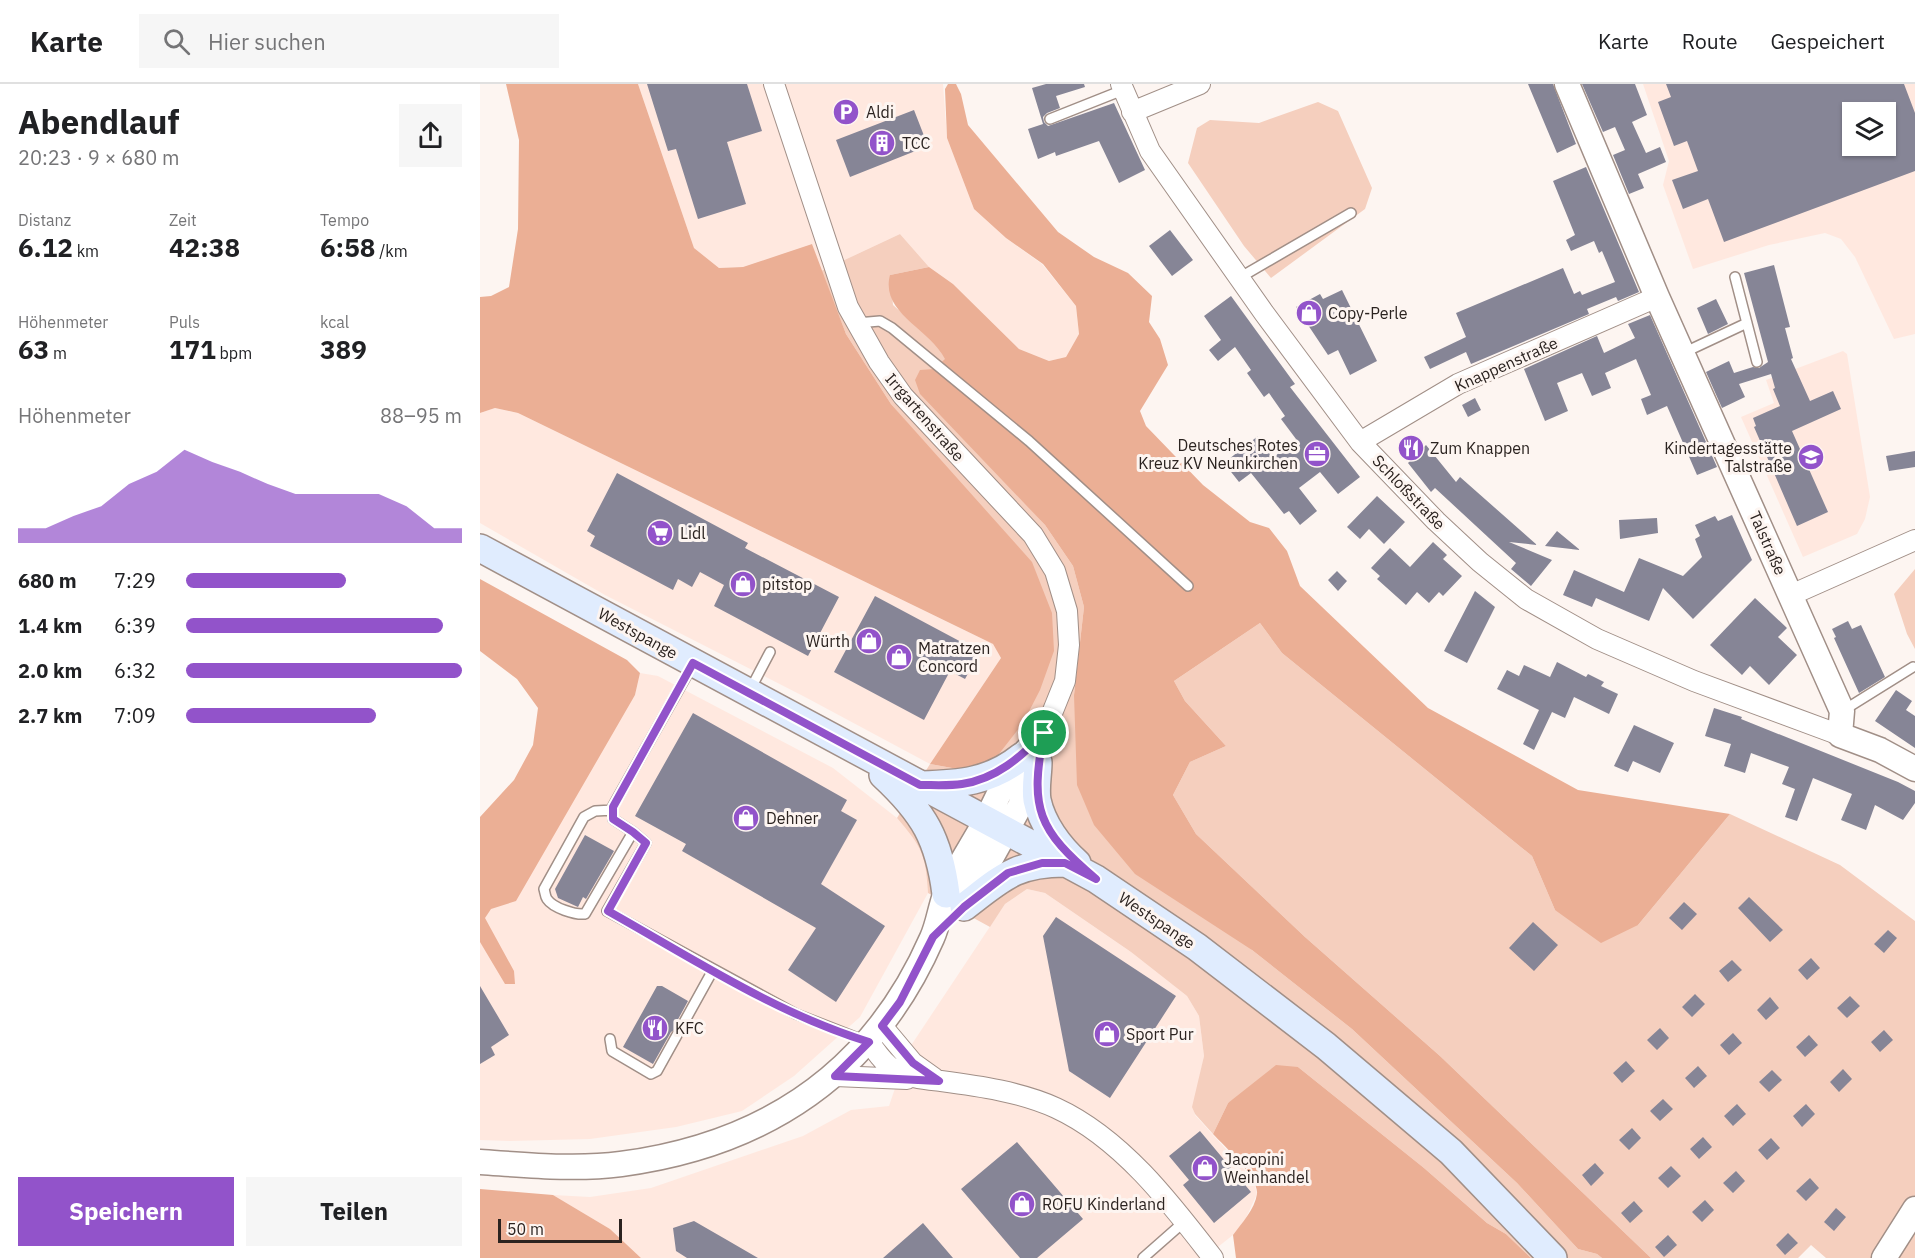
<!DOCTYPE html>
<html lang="de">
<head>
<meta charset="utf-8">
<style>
  :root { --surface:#fff; --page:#f6f6f6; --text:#202124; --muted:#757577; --line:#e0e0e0; --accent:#9253ca }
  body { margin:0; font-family:"IBM Plex Sans",sans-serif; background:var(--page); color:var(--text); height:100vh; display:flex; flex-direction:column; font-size:22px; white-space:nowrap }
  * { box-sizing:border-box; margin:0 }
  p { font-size:20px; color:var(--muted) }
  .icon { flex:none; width:33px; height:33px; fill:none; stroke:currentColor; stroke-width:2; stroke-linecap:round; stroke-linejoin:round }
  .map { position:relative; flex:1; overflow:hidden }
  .details { display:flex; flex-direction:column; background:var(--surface); width:480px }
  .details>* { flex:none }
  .buttons { position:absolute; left:1362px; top:18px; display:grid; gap:12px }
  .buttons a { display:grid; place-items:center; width:54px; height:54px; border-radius:0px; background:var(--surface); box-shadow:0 2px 4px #0004; font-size:30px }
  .scale { position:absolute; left:18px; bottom:15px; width:124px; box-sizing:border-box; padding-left:6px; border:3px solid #2b2320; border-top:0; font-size:16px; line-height:21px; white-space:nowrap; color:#2b2320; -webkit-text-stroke:4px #fdf5f1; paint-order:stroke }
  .pin { position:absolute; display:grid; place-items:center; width:51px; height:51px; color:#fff; margin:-26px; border:3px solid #fff; border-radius:50%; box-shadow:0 2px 6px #0007 }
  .round { display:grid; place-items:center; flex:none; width:63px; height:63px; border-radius:0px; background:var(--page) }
  .summary { display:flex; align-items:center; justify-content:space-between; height:102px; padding:0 18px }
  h1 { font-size:33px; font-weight:700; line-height:45px }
  .metrics { display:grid; grid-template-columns:repeat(3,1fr); gap:9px; height:102px; padding:6px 18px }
  .metrics div { display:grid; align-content:center }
  .metrics b { font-size:26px; font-weight:700 }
  .metrics small { font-size:16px; font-weight:400 }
  .metrics p { font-size:16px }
  .chart { height:168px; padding:12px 18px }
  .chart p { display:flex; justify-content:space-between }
  .chart svg { width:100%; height:108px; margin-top:6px; fill:var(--accent); opacity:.7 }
  .action { display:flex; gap:12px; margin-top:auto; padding:12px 18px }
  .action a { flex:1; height:69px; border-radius:0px; background:var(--accent); color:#fff; font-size:24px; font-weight:700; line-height:69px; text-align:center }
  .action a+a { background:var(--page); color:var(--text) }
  ul { padding:0 18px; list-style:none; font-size:20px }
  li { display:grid; grid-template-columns:96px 72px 1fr; align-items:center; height:45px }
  li i { height:15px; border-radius:8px; background:var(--accent) }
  header { display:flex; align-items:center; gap:36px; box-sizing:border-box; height:84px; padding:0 30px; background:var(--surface); border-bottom:2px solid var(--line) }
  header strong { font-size:28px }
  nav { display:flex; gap:33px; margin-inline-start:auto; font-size:21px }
  .search { width:420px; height:54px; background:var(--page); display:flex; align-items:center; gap:15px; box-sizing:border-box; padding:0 21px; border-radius:0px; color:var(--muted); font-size:22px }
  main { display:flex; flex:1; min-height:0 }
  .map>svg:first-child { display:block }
  .built { fill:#ffe8df; fill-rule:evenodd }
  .green { fill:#f5cfbe }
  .forest { fill:#ebaf95 }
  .building { fill:#868596; fill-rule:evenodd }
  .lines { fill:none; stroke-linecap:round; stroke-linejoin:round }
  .service-casing { stroke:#a18f87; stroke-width:12 }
  .minor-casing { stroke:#a18f87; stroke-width:22 }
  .tertiary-casing { stroke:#a18f87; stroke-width:27 }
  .secondary-casing { stroke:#a18f87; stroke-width:30 }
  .service { stroke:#fff; stroke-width:9 }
  .minor { stroke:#fff; stroke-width:20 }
  .tertiary { stroke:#fff; stroke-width:24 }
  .secondary { stroke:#e0ecfe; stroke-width:27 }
  .route-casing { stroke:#fff; stroke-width:12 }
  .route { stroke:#9253ca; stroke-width:8 }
  .labels { text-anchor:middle; stroke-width:6; stroke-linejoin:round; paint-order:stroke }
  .poi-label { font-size:16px; fill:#2b2320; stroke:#fdf5f1; text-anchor:start }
  .street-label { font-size:16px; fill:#2b2320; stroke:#fdf5f1 }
</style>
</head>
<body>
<header>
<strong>Karte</strong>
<div class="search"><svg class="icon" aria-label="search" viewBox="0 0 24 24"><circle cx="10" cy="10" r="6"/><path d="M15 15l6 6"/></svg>Hier suchen</div>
<nav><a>Karte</a><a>Route</a><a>Gespeichert</a></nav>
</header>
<main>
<section class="details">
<div class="summary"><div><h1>Abendlauf</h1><p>20:23 · 9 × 680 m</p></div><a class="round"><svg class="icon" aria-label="share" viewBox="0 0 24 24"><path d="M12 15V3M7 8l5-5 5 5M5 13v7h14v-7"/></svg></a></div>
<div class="metrics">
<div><p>Distanz</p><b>6.12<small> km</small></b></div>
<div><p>Zeit</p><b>42:38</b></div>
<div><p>Tempo</p><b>6:58<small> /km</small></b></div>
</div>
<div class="metrics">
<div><p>Höhenmeter</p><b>63<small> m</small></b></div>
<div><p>Puls</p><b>171<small> bpm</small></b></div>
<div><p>kcal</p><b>389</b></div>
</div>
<div class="chart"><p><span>Höhenmeter</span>88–95 m</p>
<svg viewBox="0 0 160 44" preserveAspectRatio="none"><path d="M0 44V38L10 38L20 33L30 29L40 20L50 15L60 6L70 11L80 15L90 20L100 24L110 24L120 24L130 24L140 29L150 38L160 38V44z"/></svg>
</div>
<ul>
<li><b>680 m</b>7:29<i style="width:58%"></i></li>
<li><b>1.4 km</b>6:39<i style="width:93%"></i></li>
<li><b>2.0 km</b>6:32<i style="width:100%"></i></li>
<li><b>2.7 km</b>7:09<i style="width:69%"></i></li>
</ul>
<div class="action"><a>Speichern</a><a>Teilen</a></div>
</section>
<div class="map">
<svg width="1435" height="1174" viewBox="0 0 1435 1174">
  <rect width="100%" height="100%" fill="#fdf5f1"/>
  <path class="built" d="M158,0H463L467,54L494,125L526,154L562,180L596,222L599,250L586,273L569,277L539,265L473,200L449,183L420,150L341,187L332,160L263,183L239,184L214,164Z
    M1163,0H1435V250L1414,255L1375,173L1361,155L1345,149L1289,161L1213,185L1183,101L1189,77ZM1372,28H1406V62H1372Z
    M1363,267L1367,270L1390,413L1385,435L1377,450L1323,473L1261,333L1294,319L1286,296Z
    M15,324L38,329L513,560L521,574L450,680L325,613L125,511L0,439V329Z
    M160,589L178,592L353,684L417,734L436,756L446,779L448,809L380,933L314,992L262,1027L196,1043L110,1055L30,1057L0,1056V828L155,611Z
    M547,805L565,809L651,868L707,912L719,932L724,972L713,1024L715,1031L773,1095L777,1110L765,1136L753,1151L724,1174H161L130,1145L73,1111L110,1113L171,1104L323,1052L371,1026L409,1022L428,966L525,820Z"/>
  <path class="green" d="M838,18L858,27L892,104L885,125L791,194L764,162L708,79L717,44L730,36L779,39Z
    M420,150L449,183L410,191L413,221L458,261L466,275L454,285L511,382L565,441L593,482L604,523L594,611L772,866L872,945L1037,1099L1098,1165L1117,1170L1122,1174H1051L1026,1150L1007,1139L944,1084L818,983L748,1019L733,1050L715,1030L712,1023L724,972L719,932L707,912L651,868L565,809L547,805L525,820L510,843L448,809C446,771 442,763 417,734L450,680L483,686L543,639L466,384L411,320L366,250L341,187Z
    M1435,485V565L1427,550L1414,510Z
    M780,539L802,569L1052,772L1075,826L1158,841L1250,730L1360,781L1435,837V1174H1346L1331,1161L1318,1174H1171L960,972L825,853L716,750L693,711L710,678L746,662L705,617L694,597Z"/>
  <path class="forest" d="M26,0H158L214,164L239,184L263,183L332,160L366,250L411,320L552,478L572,529L574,567L560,606L543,639L515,675L483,686L450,680L521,574L513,560L38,329L15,324L0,329V213L11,212L29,203L38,145L39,56Z
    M468,0H476L481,10L488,41L578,148L614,173L648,189L672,212L669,238L680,255L688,281L660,327L666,342L723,401L770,438L789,444L807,467L820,502L948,624L1098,706L1250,730L1158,841L1121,859L1075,826L1052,772L802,569L780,539L694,597L705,617L746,662L710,678L693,711L716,750L825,853L960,972L1171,1174H1122L1117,1170L1098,1165L1037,1099L872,945L772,866L655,790L614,741L597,701L594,611L604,523L593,482L565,441L440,310L435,296L440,286L454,285L465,275C449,244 400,229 410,191L449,183L473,200L539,265L569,277L586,273L599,250L596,222L563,180L526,154L494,125L467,54L465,5Z
    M0,495L147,576L160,589L155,611L36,817L11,825L5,834L34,887L35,900H25L0,858V733L34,696L53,661L58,624L37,595L0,567Z
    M796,981L818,983L944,1084L1007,1139L1026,1150L1051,1174H756L753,1151C761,1140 775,1125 777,1110C779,1093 745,1063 733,1050L748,1019Z
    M0,1105L73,1111L130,1145L161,1174H0Z"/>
  <path class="building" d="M167,0H267L282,47L247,58L266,120L218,135L196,65L188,67Z
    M566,0H604L605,3L576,12L580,24L567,29L563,33L564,38L568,42L634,19L665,86L639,99L619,57L576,72L575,68L558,75L548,45L563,40L552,4Z
    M1048,0H1073L1096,60L1077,69Z
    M1102,0H1155L1167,31L1152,38L1166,69L1180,63L1186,78L1158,90L1164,104L1149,110L1133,71L1145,66L1135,43L1123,48Z
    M1186,0H1424L1435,29V87L1244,158L1228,115L1203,125L1192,96L1218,87L1207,57L1194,62L1178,18L1191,13ZM1372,28H1406V62H1372Z
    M434,26L448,62L370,93L356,56Z
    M1106,83L1159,208L1138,217L1136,213L1107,225L1109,230L991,280L986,268L950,285L944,273L986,253L976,229L1083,184L1094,210L1100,207L1102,211L1135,198L1122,167L1119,169L1114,157L1091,167L1086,156L1095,151L1073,97Z
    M690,146L713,176L692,192L669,162Z
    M1294,181L1310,243L1305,244L1313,274L1311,275L1330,317L1353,307L1361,325L1312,347L1348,428L1317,442L1274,343L1276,342L1273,334L1300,322L1293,305L1295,304L1291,290L1259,300L1265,313L1242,324L1226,288L1249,277L1254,289L1273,283L1279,284L1288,278L1264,189Z
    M862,206L897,277L870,291L858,266L848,271L816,223L840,210L843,215Z
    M751,212L815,300L810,303L880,393L858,410L840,388L819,404L837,427L820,441L809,427L804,430L771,389L759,398L744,379L778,352L794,373L816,355L801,335L805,332L789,309L784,313L767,289L771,286L755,263L738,277L729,266L741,256L724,232Z
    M1236,215L1248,240L1228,250L1217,224Z
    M1170,231L1237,383L1217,391L1187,322L1167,331L1161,315L1171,311L1156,275L1125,289L1131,304L1112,312L1102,289L1077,299L1088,327L1065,337L1044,285L1117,252L1124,269L1155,254L1148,240Z
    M995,314L1001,326L988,333L982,321Z
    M946,361L976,398L980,393L1057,461L1029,458L1072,476L1051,502L1031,485L1036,479L955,404L951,408L928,379Z
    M1435,367V383L1409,387L1406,372Z
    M137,389L268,459L265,464L359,513L328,572L234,522L244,501L220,488L212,503L198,495L193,506L110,462L115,452L107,447Z
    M897,412L925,438L904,460L889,445L880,455L867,443Z
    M1252,431L1272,476L1213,535L1183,504L1169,537L1116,514L1112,523L1083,511L1094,486L1144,508L1159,474L1203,492L1222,473L1215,455L1220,452L1215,441L1235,432L1238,437Z
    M1177,434L1178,449L1140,455L1139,436Z
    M1077,447L1100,466L1065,462Z
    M953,458L967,471L963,475L982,492L963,512L959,508L949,519L937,508L926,521L897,495L900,492L891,484L910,464L930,483Z
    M857,487L867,497L858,507L848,496Z
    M995,507L1015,523L987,579L964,567Z
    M395,512L500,568L485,595L470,587L444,636L354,588Z
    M1275,514L1307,544L1298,553L1317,571L1289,601L1270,582L1262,591L1230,561Z
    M1368,537L1372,545L1381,541L1405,593L1379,609L1354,554L1356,553L1352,545Z
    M1077,578L1106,593L1108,590L1124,598L1121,602L1138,610L1129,630L1094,613L1085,634L1072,628L1054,666L1043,660L1059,626L1017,605L1027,586L1039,592L1044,581L1070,593Z
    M1416,606L1432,617L1426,626L1435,632V664L1395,637Z
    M1234,624L1262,633L1261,635L1418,698L1435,707V719L1423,736L1395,721L1386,746L1361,736L1372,710L1333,694L1317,737L1305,733L1315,705L1302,700L1309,683L1271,669L1265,689L1244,682L1251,660L1225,652Z
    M213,629L367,716L361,727L377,736L341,800L405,842L356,918L308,886L336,844L202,767L206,760L155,732Z
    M1154,641L1194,659L1180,689L1153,677L1148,688L1134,682Z
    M105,751L134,767L106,815L103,813L98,823L78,814L75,805Z
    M1269,813L1303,846L1290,858L1258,824Z
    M1204,818L1217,830L1202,846L1189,834Z
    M576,833L696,912L630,1014L589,987L563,852Z
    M1053,838L1078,861L1054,887L1029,864Z
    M1408,846L1417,854L1404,869L1394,860Z
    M1331,874L1340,884L1327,896L1318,886Z
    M1252,876L1262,886L1248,898L1239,887Z
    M0,902L29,951L11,963L15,971L0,980Z
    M177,902H182L208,917L196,939V945L191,948L173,980L143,963Z
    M1215,910L1225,920L1212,933L1202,923Z
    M1370,912L1380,922L1367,934L1357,924Z
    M1290,913L1299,924L1286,936L1277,926Z
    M1180,944L1189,954L1177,966L1167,956Z
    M1404,946L1413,956L1400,968L1391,958Z
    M1253,949L1262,959L1249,971L1240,961Z
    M1329,951L1338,961L1325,973L1316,963Z
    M1146,977L1155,987L1142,999L1133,989Z
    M1218,982L1227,992L1214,1004L1205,994Z
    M1363,985L1372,995L1359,1008L1350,998Z
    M1292,986L1302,996L1289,1008L1279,998Z
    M1183,1015L1193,1025L1180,1037L1170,1027Z
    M1257,1020L1266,1030L1253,1042L1244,1032Z
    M1326,1020L1335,1030L1322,1043L1313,1032Z
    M1152,1044L1161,1054L1149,1066L1139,1056Z
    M720,1047L771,1108L734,1139L703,1101L709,1096L689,1072Z
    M1223,1053L1232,1063L1219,1075L1210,1065Z
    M1291,1054L1300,1064L1287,1076L1278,1066Z
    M537,1058L603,1135L557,1174H540L481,1105Z
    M1115,1079L1124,1089L1111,1102L1102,1091Z
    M1191,1082L1201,1092L1188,1104L1178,1094Z
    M1256,1087L1265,1097L1253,1109L1243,1099Z
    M1330,1094L1339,1104L1326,1117L1316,1107Z
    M1225,1116L1234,1126L1222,1138L1212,1128Z
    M1154,1117L1163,1127L1150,1139L1141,1129Z
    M1356,1124L1366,1133L1354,1147L1344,1138Z
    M214,1137L247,1156L278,1174H207L196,1167L193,1144Z
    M443,1139L473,1174H403Z
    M1308,1149L1318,1159L1305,1171L1296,1161Z
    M1188,1151L1197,1161L1184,1173L1175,1163Z"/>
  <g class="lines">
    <defs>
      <path id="service" d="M570,35L643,6
        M1255,193L1277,278
        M759,194L871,129
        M377,239L400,237L412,244L549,357L708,502
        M1203,269L1267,239
        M212,582L133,722V735L153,748L166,759L127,827L316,930L383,956
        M270,606L290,568
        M1364,626L1433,583
        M133,726L115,727L104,733L64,805C65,808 65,812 67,815C73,824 95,831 105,830L153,748
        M202,942L233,886
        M130,955L132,967L171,990L177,987L197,951
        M663,1174L705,1137"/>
      <path id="minor" d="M294,0L368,223L399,278L423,312L553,451L575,487L587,527L589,561L585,597L564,649
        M641,0L670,67L784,229L880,358L956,437L1000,478L1046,515L1117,555L1214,597L1360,651
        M652,28L720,0
        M880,358L978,300L1177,213
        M1311,511L1435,456
        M402,942L433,979L454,994
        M389,958C396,967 402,978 413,985C429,994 443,995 461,997C499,1002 541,1008 576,1024C641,1054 690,1118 733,1174
        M355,992L427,995"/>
      <path id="tertiary" d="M1087,0L1177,213L1362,627L1360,651L1400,666L1435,685
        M484,823L540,722L556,684
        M0,1078C46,1081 95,1086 141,1080C285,1061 393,989 452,854C458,841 460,825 465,811C474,789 488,768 500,747C514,723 524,694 542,672C548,664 557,657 564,649
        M1404,1174L1435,1125"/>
      <path id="secondary" d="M0,464L616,795L717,863L846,962L971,1068L1073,1174
        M558,678C558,690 555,704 557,716C562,740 579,763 597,779
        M403,691C444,729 459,755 466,810
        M441,701C479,700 510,698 541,673
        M484,823C522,794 535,779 585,779"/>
    </defs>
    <use href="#service" class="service-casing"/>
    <use href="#minor" class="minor-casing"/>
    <use href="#tertiary" class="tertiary-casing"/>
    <use href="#secondary" class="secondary-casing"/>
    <use href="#service" class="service"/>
    <use href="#minor" class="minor"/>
    <use href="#tertiary" class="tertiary"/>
    <use href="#secondary" class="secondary"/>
  </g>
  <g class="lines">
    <defs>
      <path id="route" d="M213,579L440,701C454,701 469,702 482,700C516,695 541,673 564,649C549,725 558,746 616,795L585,779H562L528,789L484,823L453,853L420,918L402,942L433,979L459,997L355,992L389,958C295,929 212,874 128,827L166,759L153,748L133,735V723Z"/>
    </defs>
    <use href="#route" class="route-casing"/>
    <use href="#route" class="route"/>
  </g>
  <defs>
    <symbol id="parking-disc" viewBox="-11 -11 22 22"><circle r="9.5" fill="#9253ca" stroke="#fdf5f1"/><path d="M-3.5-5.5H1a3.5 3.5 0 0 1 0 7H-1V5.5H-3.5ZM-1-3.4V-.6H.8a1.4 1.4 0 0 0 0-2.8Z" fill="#fff"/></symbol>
    <symbol id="building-disc" viewBox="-11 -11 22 22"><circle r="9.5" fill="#9253ca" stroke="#fdf5f1"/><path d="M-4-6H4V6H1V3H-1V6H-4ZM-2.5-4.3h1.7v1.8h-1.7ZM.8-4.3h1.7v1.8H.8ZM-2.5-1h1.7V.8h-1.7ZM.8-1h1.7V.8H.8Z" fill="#fff"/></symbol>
    <symbol id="shop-disc" viewBox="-11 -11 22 22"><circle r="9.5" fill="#9253ca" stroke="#fdf5f1"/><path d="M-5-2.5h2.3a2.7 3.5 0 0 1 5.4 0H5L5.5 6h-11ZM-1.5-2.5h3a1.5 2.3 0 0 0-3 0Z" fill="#fff"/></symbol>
    <symbol id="restaurant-disc" viewBox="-11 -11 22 22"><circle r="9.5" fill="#9253ca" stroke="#fdf5f1"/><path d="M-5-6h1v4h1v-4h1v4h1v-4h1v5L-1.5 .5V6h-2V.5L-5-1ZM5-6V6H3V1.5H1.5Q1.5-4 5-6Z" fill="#fff"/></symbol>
    <symbol id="office-disc" viewBox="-11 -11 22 22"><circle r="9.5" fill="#9253ca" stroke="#fdf5f1"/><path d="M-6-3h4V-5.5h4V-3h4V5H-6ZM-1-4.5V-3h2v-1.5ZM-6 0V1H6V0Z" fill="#fff"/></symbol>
    <symbol id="school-disc" viewBox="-11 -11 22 22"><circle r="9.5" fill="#9253ca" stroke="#fdf5f1"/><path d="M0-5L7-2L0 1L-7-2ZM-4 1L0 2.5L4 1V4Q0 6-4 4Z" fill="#fff"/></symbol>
    <symbol id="supermarket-disc" viewBox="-11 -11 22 22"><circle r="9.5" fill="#9253ca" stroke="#fdf5f1"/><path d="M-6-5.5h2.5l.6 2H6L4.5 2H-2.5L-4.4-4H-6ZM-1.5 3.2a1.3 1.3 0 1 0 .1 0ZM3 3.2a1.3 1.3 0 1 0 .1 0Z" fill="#fff"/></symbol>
  </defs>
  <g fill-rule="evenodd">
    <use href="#parking-disc" x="351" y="13" width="30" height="30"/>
    <use href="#building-disc" x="387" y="44" width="30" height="30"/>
    <use href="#shop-disc" x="814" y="214" width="30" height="30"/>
    <use href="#restaurant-disc" x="916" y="349" width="30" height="30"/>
    <use href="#office-disc" x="822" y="355" width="30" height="30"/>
    <use href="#school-disc" x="1316" y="358" width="30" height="30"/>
    <use href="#supermarket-disc" x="165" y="434" width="30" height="30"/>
    <use href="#shop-disc" x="248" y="485" width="30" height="30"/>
    <use href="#shop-disc" x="374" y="542" width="30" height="30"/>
    <use href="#shop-disc" x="404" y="558" width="30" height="30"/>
    <use href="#shop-disc" x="251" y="719" width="30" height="30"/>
    <use href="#restaurant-disc" x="160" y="929" width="30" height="30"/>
    <use href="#shop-disc" x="612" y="935" width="30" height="30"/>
    <use href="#shop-disc" x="710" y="1069" width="30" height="30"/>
    <use href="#shop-disc" x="527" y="1105" width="30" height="30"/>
  </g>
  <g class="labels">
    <g class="poi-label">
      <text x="386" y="34">Aldi</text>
      <text x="422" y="65">TCC</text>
      <text x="848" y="235">Copy-Perle</text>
      <text x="818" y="367" text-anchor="end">Deutsches Rotes<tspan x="818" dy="18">Kreuz KV Neunkirchen</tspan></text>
      <text x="950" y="370">Zum Knappen</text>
      <text x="1312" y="370" text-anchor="end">Kindertagesstätte<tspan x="1312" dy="18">Talstraße</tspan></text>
      <text x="200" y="455">Lidl</text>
      <text x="282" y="506">pitstop</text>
      <text x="370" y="563" text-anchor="end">Würth</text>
      <text x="438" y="570">Matratzen<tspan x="438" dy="18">Concord</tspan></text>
      <text x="286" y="740">Dehner</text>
      <text x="195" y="950">KFC</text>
      <text x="646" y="956">Sport Pur</text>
      <text x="744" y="1081">Jacopini<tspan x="744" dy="18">Weinhandel</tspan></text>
      <text x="562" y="1126">ROFU Kinderland</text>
    </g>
    <g class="street-label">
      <text transform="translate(1026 280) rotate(-24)" y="6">Knappenstraße</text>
      <text transform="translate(445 333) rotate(49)" y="6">Irrgartenstraße</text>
      <text transform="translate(929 408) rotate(46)" y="6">Schloßstraße</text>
      <text transform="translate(1288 459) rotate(66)" y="6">Talstraße</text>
      <text transform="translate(158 549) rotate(29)" y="6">Westspange</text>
      <text transform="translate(677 836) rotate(34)" y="6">Westspange</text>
    </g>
  </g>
</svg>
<div class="buttons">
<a><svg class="icon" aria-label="layers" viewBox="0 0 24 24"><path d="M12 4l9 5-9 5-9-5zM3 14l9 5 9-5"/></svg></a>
</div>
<div class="scale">50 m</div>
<div class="pin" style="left:564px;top:649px;background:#1e9e55"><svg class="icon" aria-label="arrive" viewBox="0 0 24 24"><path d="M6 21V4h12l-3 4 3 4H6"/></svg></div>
</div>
</main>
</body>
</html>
